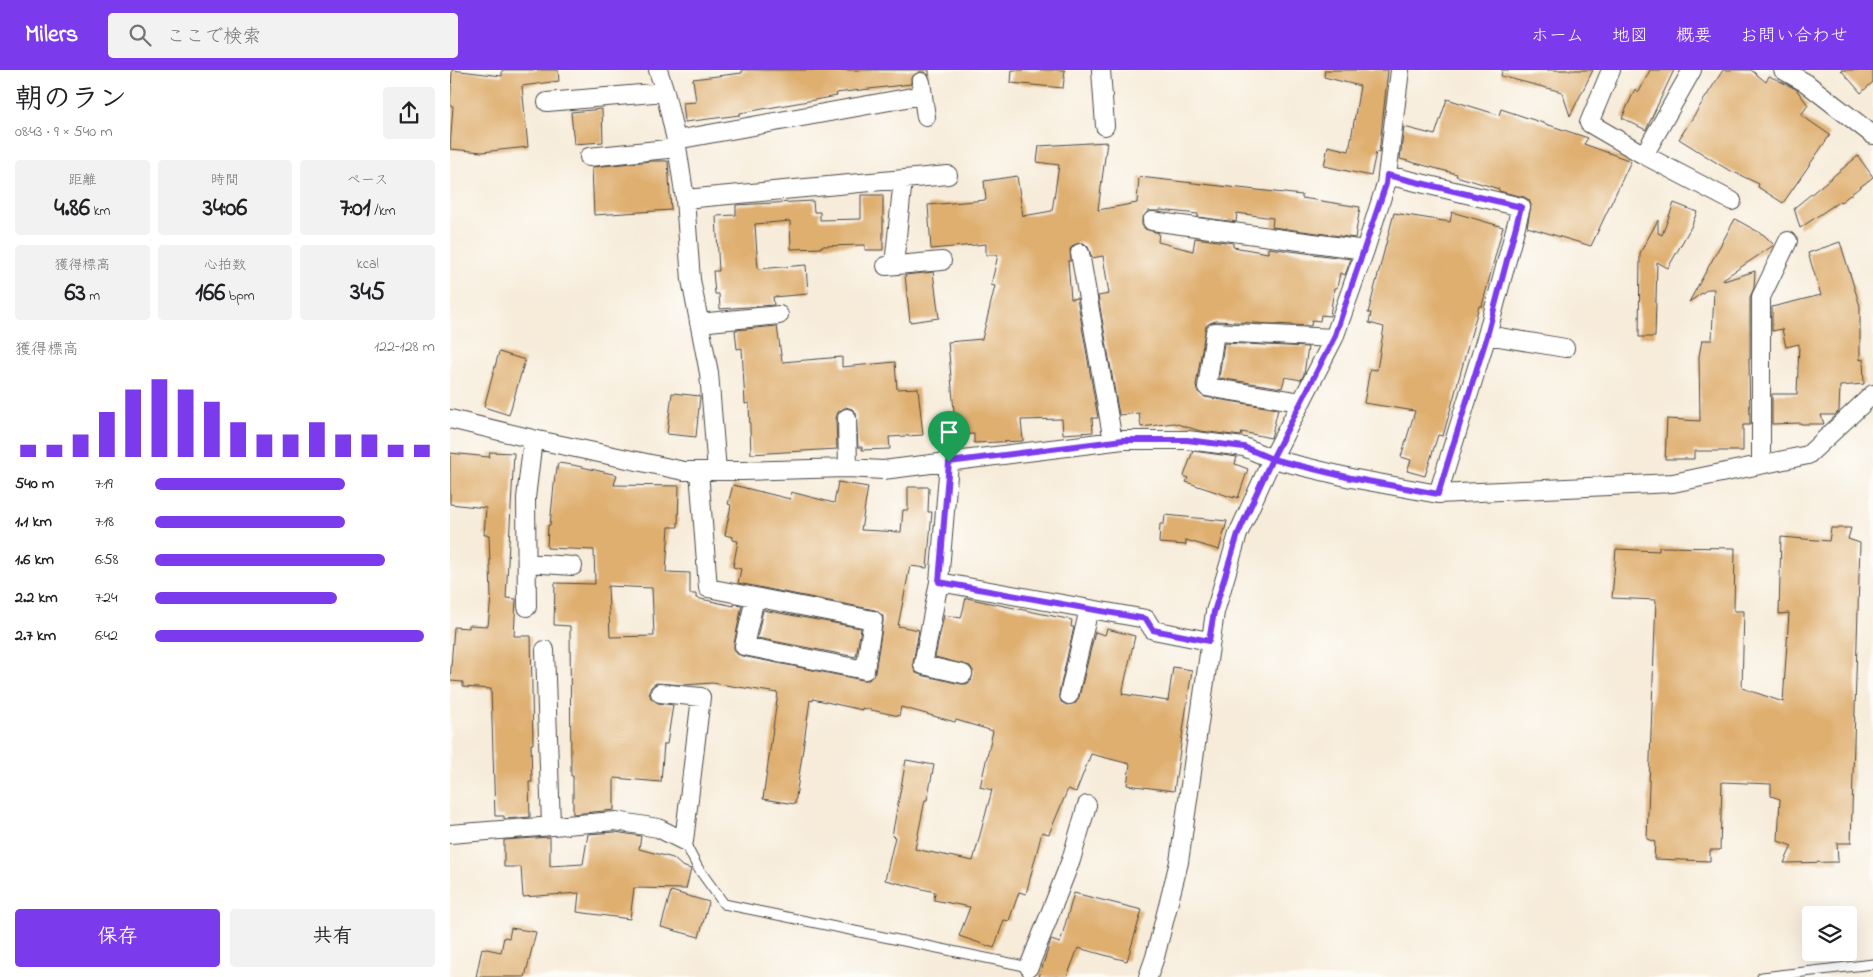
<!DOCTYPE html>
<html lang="ja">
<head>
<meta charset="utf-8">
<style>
  :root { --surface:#fff; --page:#f2f2f2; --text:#202124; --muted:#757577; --accent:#7c3aed }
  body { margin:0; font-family:"Indie Flower","Klee One",sans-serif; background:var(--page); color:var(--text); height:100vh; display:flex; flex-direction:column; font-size:19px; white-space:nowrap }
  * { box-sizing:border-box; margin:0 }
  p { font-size:16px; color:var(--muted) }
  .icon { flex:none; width:28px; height:28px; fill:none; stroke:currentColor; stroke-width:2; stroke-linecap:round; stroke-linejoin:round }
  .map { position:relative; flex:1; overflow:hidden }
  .sheet { display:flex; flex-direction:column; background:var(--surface); width:450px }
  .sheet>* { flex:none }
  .fabs { position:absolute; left:1352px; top:836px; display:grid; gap:10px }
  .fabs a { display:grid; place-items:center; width:55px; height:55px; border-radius:5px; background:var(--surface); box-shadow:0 5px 20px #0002; font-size:25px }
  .pin { position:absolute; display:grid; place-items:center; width:42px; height:42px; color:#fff; margin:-51px -21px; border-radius:50% 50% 50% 0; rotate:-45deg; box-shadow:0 0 5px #0007 }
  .pin .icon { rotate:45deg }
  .round { display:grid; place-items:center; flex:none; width:52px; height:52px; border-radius:5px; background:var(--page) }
  .head { display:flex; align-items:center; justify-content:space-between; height:85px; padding:0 15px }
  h1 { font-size:28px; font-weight:700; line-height:38px }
  .metrics { display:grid; grid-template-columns:repeat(3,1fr); gap:8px; height:85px; padding:5px 15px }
  .metrics div { display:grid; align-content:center; border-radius:5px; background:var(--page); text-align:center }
  .metrics b { font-size:25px; font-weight:700 }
  .metrics small { font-size:14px; font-weight:400 }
  .metrics p { font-size:14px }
  .chart { height:140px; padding:10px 15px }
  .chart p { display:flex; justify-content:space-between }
  .chart svg { width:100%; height:90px; margin-top:5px; stroke:var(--accent); stroke-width:6 }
  .primary-button { display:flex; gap:10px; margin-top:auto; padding:10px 15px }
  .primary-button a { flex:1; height:58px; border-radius:5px; background:var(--accent); color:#fff; font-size:20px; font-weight:700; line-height:58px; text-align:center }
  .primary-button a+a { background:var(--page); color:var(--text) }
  ul { padding:0 15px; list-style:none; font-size:16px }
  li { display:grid; grid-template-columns:80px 60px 1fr; align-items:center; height:38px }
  li i { height:12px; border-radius:6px; background:var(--accent) }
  header { display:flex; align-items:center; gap:30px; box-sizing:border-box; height:70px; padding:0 25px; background:var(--accent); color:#fff }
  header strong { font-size:24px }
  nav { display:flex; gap:28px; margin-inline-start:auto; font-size:18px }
  .search { width:350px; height:45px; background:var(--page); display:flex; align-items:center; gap:12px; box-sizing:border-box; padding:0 18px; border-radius:5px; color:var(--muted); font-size:19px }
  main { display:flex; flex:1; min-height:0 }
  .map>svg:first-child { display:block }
  .building { fill:#dfaf70; fill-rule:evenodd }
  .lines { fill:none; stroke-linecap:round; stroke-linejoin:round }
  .lane-casing { stroke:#4a4845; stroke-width:11 }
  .street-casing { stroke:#4a4845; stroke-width:20 }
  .lane { stroke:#fff; stroke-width:9 }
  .street { stroke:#fff; stroke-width:18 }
  .route-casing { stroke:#fff; stroke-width:10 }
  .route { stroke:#7c3aed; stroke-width:6 }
</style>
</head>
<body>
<header>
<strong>Milers</strong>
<div class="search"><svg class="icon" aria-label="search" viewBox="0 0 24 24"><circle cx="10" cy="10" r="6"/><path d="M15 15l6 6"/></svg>ここで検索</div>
<nav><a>ホーム</a><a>地図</a><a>概要</a><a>お問い合わせ</a></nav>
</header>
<main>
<section class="sheet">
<div class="head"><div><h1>朝のラン</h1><p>08:43 · 9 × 540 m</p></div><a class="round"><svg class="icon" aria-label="share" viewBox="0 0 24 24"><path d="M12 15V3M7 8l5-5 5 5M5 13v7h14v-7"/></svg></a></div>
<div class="metrics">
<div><p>距離</p><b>4.86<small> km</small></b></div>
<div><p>時間</p><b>34:06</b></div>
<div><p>ペース</p><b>7:01<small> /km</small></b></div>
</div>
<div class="metrics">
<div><p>獲得標高</p><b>63<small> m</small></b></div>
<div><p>心拍数</p><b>166<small> bpm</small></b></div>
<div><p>kcal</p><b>345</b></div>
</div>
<div class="chart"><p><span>獲得標高</span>122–128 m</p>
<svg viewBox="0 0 160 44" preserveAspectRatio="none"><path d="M5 44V38M15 44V38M25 44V33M35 44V22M45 44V11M55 44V6M65 44V11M75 44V17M85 44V27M95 44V33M105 44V33M115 44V27M125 44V33M135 44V33M145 44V38M155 44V38"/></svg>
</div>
<ul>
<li><b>540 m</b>7:19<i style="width:68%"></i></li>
<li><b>1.1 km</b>7:18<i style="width:68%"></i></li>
<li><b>1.6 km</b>6:58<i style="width:82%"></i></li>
<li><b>2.2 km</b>7:24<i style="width:65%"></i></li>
<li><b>2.7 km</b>6:42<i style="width:96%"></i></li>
</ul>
<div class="primary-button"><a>保存</a><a>共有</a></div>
</section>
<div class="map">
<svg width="1423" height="907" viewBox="0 0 1423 907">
  <rect width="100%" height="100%" fill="#fdfcf7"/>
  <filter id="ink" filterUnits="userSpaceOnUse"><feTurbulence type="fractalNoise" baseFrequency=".02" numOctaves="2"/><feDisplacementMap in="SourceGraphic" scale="10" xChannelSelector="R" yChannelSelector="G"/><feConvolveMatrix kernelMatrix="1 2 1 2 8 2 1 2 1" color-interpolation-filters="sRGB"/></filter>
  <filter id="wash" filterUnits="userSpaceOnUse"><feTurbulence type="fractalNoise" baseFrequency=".0096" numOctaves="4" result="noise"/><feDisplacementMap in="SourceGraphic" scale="20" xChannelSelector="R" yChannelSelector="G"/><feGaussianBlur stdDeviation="1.12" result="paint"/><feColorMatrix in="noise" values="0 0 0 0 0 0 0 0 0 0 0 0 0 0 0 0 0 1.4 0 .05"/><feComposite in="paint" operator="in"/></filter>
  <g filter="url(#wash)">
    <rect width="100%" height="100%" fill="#f7ecda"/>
    <g id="blocks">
      <path class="building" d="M2,0L52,6V0H108L109,11L72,16L78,77L32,82L0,79L3,36H0Z
        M292,0H479V6L474,2H469L461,8V14L386,23L387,26L290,43V45L235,52L233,33L246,32L243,9L292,3Z
        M562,0H615L613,18L561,13Z
        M875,0H938L929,83L926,82L921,106L874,96L878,76L899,81L910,16L874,7Z
        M1052,0H1143L1120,46L1112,22L1051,6Z
        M1200,0H1224L1196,60L1172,48L1185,19L1189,22Z
        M1273,0H1301L1316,12L1319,6L1346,19L1358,35L1351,45L1380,65L1333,133L1308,117L1309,114L1275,98L1229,69Z
        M1391,0H1423V12L1411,23Z
        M997,29L1049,45L1051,39L1138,68L1134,74L1181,91L1141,176L1077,157L1081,135L1079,130L1074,127L1049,121V119L1006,106L1007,104L950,89L954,57L985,65Z
        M152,39L153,72L124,74L121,42Z
        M657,72L648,140L687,133L689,107L852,125V128L910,137L905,168L822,157L823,148L787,143L786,152L748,147V144L710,140V141H698L692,149V155L695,159L709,163L708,172L743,181L745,168L783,173V177L818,183V178L901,189L895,205L890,203L887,218H884L880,246L871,245L870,251L862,250L861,256L766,251L760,253L756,256L746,315L747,321L755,327L828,339L821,368L792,362L791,366L750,361L724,353L691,357L689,343L669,345L648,226L659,224L653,186L642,188L638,177L634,173H629L624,175L620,179L621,191H618L621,229L627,228L648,348H642L643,362L613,364L612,349L571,350L573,371L524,373V364L506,365L498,272L532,269L545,216L541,215L548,185H536V174L481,179L478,135L536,130L534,111L567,106L573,146L602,141L609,95L587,92L589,76Z
        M1408,86L1423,107L1391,132L1390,131L1350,158L1344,138Z
        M201,91H218L221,140L144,145L142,97Z
        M411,125H433V180H415V175L371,176V178L341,179L340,151L305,154L308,199L356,195L358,224L323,227L324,235L270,239L269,224H265L263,201H269L266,146L286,145V135L363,131L364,142H370V150L411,149Z
        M1224,133L1247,142L1241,157L1218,198L1207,192L1205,267H1189L1190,183L1208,150V163L1212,165Z
        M1002,142L1053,157L1032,236H1029L993,366L988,365L975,406L957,401L961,390L951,387L965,341L914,333L920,299L927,300L934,257L919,253L921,243H918L944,143L1000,152Z
        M1285,149L1314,165L1324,175L1273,209L1274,211L1305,201L1304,218L1300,227V289H1299L1300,355H1293V381H1244V389H1215L1217,349L1250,351L1249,286L1252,270H1262L1264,219H1258L1239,232Z
        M1390,172L1410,236V290L1413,289L1414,314L1390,316L1389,341L1385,345H1371L1374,354H1351V353L1322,354V324H1347L1349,274L1336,277L1332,259L1322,261V237L1371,225L1358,183Z
        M483,202L489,248L460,252L455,205Z
        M327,256L332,292L392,287V297L445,292L447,319L468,318L473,365L439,367L440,379L412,380V377H408L406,343L402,339L396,337L388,342L386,348L387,379L301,384L299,333L295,334L292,278L287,279L285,260Z
        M774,273L858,277L854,304L851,310L835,307L832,318L769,308Z
        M49,282L75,290L59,345L34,337Z
        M222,323L250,326L246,367L217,364Z
        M743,381L787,387L785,394L798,399L788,428L784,426V428L736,412L738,408L734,406Z
        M40,382L64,383L56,528L66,529L64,566H81L83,674H81L82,712H79L80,747L54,749V746H45L41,619L13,617V612L0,611L4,557L19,558V555L38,556L41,527L39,465H34L36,438L0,434V383L39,387Z
        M108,393L123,395L167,405L164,415L229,416L228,457H219L216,502L240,503V524H246V528L284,536V534L292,535L284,574V579L287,584L292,586L413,610H419L425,602L433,552V546L425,540L288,513L291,499L283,497L288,471L283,470V467L275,465L281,435L278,434L283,415L340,429L341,422L384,433L388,412L418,417L411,460L451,462L453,440H458V417H479L478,442H482L477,498L460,496L448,556L469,560L463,593L466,603L471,605L511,614H517L521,611L523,601L520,596L485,587L494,545L511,548L516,528L622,550L621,557H624L609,623L611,632L617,635L626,633L629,627L645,562L655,565L657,559L685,566L672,624L718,631L723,597L742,600L724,721L677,715L680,694L641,684L626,722L618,719L599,764L592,762L576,824L569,822L559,851L554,850L544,878L509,866L520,837L484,830L485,822L435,810L445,767L442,766L456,690L484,695L477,730H475L465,779L523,791L542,720L530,717L543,661L506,650L505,652L451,637L449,646L412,638V640L363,629V631L360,630L345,734L313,729L328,623L262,613L234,615L206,613L201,617L199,622L201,628L208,633L223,635L217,674H214L211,712L164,708V740L123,744V706H121L120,556L104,555L105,513L145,514L144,480L97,478L98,455H100L105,405H106ZM158,516L202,518L204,566L160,567Z
        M715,445L777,451L769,480L736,470V475L709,473L710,454H714Z
        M1381,458H1401L1398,469L1410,473L1401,773H1387L1388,792L1334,793L1342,776L1328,771L1330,729L1321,726V714L1272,712L1270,780H1260V791L1204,789L1205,772L1197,769L1206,530L1162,528L1166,479L1209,481V477L1285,478L1284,541H1294L1292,618L1333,632L1339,543L1329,544L1331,467L1379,471Z
        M313,540L411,558L406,587L307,568Z
        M165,762L191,766L189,779L223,788L232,796L241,799L236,819L184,818L180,849L127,842L129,823L73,827L71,797H54V770L100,767V796L133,794L138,764Z
        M221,821L259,832L249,867L211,857Z
        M624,823L692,840L677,891L628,878L617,907H589L601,870L610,873Z
        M61,858L86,862L75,907H26L32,878L51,882L54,867L59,868Z"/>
    </g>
  </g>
  <g filter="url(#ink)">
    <use href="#blocks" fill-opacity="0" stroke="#4a4845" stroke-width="1"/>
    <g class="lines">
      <defs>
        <path id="lane" d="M234,771L248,798L274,834L579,897L578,907
          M1312,907L1423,894"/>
        <path id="street" d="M208,0L215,22L226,70L235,129L241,210L259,303L267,401
          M651,0L655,56
          M1161,0L1139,53L1194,85L1282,131
          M1333,0L1356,13L1423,65
          M471,12L476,47
          M97,32L215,22
          M226,70L473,25
          M1194,85L1242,0
          M139,87L227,78
          M937,105L1071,137L1037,265L988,424
          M235,129L498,105
          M702,151L915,180
          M630,183L663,371
          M444,195L453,109
          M436,196L492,191
          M249,253L329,245
          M1037,265L1115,278
          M851,332L757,317L765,262L884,268
          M397,348L398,398
          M0,349L83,369L234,401H292L398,398L433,400L673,370H737L794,377L822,389L901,408L988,424L1223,413L1358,385L1423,324
          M1311,395V227L1338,171
          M249,401L258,518L423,550L415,600L294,576L305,528
          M77,493L123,496
          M489,512L499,393
          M77,537L76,428L83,369
          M95,580L101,755
          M513,604L473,595L489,512L696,549L703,560L759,571
          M619,625L639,539
          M0,764L166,751L208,758L234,771L251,627L210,623
          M579,897L621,790L637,735
          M698,907L705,887L729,792L765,542L788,464L822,389L884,268L915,180L936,114L950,0"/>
      </defs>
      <use href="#lane" class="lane-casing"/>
      <use href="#street" class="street-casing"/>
      <use href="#lane" class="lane"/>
      <use href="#street" class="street"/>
    </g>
  </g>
  <g class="lines" filter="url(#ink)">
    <defs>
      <path id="route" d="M499,392L489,512L696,549L703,560L759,571L764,542L788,464L822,389L901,408L988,424L1037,266L1071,137L937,105L936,114L884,268L822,389L794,377L737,370H673L499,392"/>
    </defs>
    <use href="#route" class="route-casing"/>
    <use href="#route" class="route"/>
  </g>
</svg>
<div class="fabs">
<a><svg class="icon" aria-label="layers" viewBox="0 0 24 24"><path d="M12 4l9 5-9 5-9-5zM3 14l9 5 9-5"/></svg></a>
</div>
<div class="pin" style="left:499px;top:392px;background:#1e9e55"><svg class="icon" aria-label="arrive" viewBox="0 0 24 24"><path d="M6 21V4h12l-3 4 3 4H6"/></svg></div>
</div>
</main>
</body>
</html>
